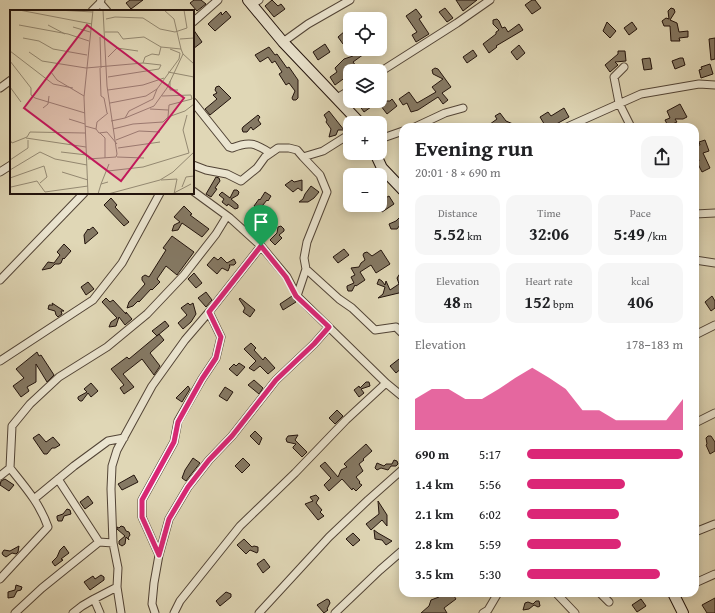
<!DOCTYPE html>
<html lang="en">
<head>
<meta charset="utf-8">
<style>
  :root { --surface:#fff; --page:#f6f6f6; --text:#202124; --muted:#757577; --accent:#db2777 }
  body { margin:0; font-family:"Gentium Book Plus",serif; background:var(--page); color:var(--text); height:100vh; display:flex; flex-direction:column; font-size:15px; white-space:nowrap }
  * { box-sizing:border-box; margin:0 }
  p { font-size:13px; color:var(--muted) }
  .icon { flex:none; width:22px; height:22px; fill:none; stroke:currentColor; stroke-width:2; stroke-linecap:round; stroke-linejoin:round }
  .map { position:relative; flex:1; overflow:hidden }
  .panel { position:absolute; left:399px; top:123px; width:300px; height:474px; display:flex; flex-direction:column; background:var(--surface); border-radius:12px; box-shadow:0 2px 10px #0003 }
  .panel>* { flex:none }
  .tools { position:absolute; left:343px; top:12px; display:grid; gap:8px }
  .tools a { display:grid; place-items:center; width:44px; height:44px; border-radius:8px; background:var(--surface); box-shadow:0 2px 10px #0003; font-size:20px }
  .pin { position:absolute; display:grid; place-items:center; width:34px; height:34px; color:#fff; margin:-41px -17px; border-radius:50% 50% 50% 0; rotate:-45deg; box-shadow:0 0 4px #0007 }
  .pin .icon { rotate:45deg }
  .round { display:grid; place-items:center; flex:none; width:42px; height:42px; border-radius:12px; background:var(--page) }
  .head { display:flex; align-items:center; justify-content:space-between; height:68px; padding:0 16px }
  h1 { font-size:22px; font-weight:700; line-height:30px }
  .figures { display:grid; grid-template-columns:repeat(3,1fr); gap:6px; height:68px; padding:4px 16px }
  .figures div { display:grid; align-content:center; border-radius:10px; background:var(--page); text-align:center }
  .figures b { font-size:17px; font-weight:700 }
  .figures small { font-size:11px; font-weight:400 }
  .figures p { font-size:11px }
  .chart { height:112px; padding:8px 16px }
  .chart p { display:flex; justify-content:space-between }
  .chart svg { width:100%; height:72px; margin-top:4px; fill:var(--accent); opacity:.7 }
  ul { padding:0 16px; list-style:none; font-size:13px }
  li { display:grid; grid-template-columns:64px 48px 1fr; align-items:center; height:30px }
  li i { height:10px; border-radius:5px; background:var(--accent) }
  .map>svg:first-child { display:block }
  .building { fill:#857964; stroke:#22130c }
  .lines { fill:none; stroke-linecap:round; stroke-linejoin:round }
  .minor-casing { stroke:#524436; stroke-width:9 }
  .secondary-casing { stroke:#22130c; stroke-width:12 }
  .minor { stroke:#ebe5d0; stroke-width:7 }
  .secondary { stroke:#ebe5d0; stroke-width:10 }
  .route-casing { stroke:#fff; stroke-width:8 }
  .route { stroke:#db2777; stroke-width:5 }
  .inset-road { fill:none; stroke:#948972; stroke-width:1 }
  .view { fill:#c2185b; fill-opacity:0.15; stroke:#c2185b; stroke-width:2 }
  .inset-edge { fill:none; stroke:#22130c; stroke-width:2 }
</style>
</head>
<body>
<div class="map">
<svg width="715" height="613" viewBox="0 0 715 613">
  <rect width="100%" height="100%" fill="#e0d7b6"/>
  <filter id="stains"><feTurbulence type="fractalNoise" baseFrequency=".005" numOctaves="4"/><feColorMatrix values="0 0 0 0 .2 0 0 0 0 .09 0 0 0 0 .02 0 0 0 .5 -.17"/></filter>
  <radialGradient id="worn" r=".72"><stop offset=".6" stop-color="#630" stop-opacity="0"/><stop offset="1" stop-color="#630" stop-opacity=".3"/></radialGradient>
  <path class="building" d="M130,0H143L131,9L126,3Z
    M194,0H201L206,4L197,11L190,3Z
    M272,0L278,6L281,4L285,9L274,17L265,6Z
    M456,0H477L463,11Z
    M532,0H535L541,8L532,14L525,5Z
    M445,8L453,18L447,22L439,12Z
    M671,8L674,9L675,12L670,20L677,23L679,32L688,31V37L679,38L680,41H671L670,26H664L662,21L666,18L669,19L668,11Z
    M416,9L422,17L419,19L429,34L416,42L412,35L417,32L406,16Z
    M226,11L231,17L215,31L208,24L221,12L222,15Z
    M497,19L499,21L502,28L505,27L508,32L519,24L523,30L496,46L497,47L489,53L483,44L496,34V32L499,30L493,24V20Z
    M607,22L616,31L610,38L603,31Z
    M632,22L637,29L629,35L624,28Z
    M193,29L202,42L193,49Z
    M345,31L350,39L343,44L338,37Z
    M715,38V59L711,60L709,39Z
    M325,44L330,52L318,60L313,52Z
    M519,45L525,53L517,60L511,52Z
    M269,47L275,55L277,54L287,68L289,67L298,80V98L296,100H293L292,98L295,91L289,83L286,85L279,74L282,72L275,61L272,63L268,57L260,62L255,55Z
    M357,49H371L353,62L360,71H350V74L335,85L330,77L337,72L335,68L344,59L353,56L351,53Z
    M473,50L477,56L467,63L463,57Z
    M618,51H625L626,61L615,62L618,65L610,72L605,65L618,54Z
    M650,58L652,69L644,70L642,59Z
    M680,58H683L685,65L675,69L672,61Z
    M710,64L713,74L701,78L699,70L702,69L701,67Z
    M435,68L438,69L451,87L442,93L448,100L443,104L438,97L418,110L411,112L407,103L403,105L399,99L409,92L417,103L436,92L432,87L443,79L433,74L432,70Z
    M219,86L231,98L210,115L205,109L217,99L213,95L217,93L215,90L216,87Z
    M392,99L397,106L387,114L378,102L364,112L359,105L366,101H390Z
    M680,104L687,117L683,119H675L677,122L668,126L665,120L670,118L667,111Z
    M564,108L569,117L551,127H546L540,117L548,112L551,116Z
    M329,111L344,130H338L336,135L329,137L331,129L326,122L327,120L324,115Z
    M500,113L506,121L520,127H486L497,119L495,116Z
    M258,115L260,117L258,120L261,124L253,130L251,127L247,132H243L242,129L243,127Z
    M705,140L709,151L703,153L710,168L702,172L697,162L699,161L695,146L700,145L699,142Z
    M216,177L219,178L220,181L215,188L217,189L211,197L206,194Z
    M292,180L294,182L302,180V191L298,188L293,192L285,185Z
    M311,186L319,192L314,198L308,202H299L303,199L305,194Z
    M234,190H237L239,192L238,195L231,199L238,205V208L235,209L228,204L227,206L222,202L224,199L219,195L222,192L230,198Z
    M265,192L271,196L268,201L267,200L258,211L255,209L256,207L254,206L259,199L260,200Z
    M389,196L394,204L382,212L379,207L380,206V201Z
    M111,198L117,205L115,207L129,222L124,226L104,205Z
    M184,206L192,214L190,215L209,229L202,237L182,223L178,230L172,231L174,225L180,222L174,217Z
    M403,214V221L397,229H391L389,224L396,221Z
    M281,226L284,229V231L279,235L282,238L275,245L270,240L277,233L278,227Z
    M93,227L98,233L85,244L84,235L88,229L89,230Z
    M172,236L194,252L177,275L166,266L157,279L160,282L152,290L151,289L139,302L138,301L133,306L127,308L129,302L145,284L142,280V277L145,275L149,277L166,250L163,248Z
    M64,244L71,251L64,259L63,258L61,263L59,264H55L51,268L42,270L48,262L54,263L60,255L57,252Z
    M344,249L349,255L338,263L333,257Z
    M381,250L390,264L376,273L371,265L360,272L365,280L356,286L355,285L352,291H348L347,288V286L354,283L351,277L355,275L351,268L359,267L361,263L365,260L363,255L364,253L367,252L372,256Z
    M214,257L218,260L221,257L227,263L234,259L236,263L234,265H229L230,266L228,271L222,268L217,274L207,265Z
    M403,269V292L378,298L383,294L385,287L377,284L379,279L382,281L385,285L386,281L390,290L399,284L397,278Z
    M194,273L202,283L196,288L188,279Z
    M88,282L94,289L86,295L81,287Z
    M206,292L212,300L206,307L198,298Z
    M292,296L296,302L283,310L280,304Z
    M712,296L715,301V308L711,311L705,302Z
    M106,298L110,302L113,300L126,314V312L132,319L125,325L119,317L116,326L109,327L111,322L117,318L102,302Z
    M240,298L255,310L250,317L243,312L245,308L239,299Z
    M52,303L64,311H61L62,314L58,317L56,315L55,311L48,309L49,305H53Z
    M188,303L190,305L193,303L196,314L191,322L183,329L178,323L187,315L181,308Z
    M165,321L169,326L157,336L152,331Z
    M159,334L164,340L150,353L160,366L154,375L142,359L123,374L134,387L124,394L120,388L124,385L111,369L127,357L129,359Z
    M251,343L256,348L254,350L263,360L265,357L275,368L268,374L260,366L254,371L249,368L256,361L244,349Z
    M37,352L39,356L41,355L54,375L47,382L36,364V382L27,387L29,391L21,397L13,386L24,378L16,369Z
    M399,359L403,364V367L396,373L390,366Z
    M239,363L245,367L237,376L229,369L234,364L236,366Z
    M254,380L263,388L259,394L248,385Z
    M366,382H369L370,386L361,389L364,393L359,397L354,390L359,386L360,388Z
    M91,383L98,391L91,397L88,393L82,401H80L78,399V397L87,392L84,389Z
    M188,386L190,389L182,402L176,398Z
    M225,387L233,392L227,401L219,396Z
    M337,410L343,416L335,424L329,418Z
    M255,431L262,438L259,445L250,436Z
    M39,434L46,442L53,437L60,445L55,448H52L47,454H44L33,438Z
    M298,435L295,440L307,452L302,457L293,448V447L296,444L287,442L286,439L288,436Z
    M708,436H711L715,442V451L710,454L706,445L707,444L706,438Z
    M366,444L372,451L363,459L364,460L359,464L363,471L356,477L360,482L359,483L362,485L356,491L353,488L352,490L342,479L329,491L324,485L331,478L320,466L325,462L338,477L341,470L347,467L344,464Z
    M193,458L200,463L186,481L182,478L185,470Z
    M243,458L250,465L242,473L235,466Z
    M394,460L397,461L398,464L396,466H391L388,470L381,468L377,470L375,468L377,463L384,466L386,464H392Z
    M134,475L138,482L122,490L118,484Z
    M5,479L14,485L9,491L0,485L1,481Z
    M316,495L319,498L316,503L322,510L320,512L324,516L318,520L305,504L313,501L310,497Z
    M88,496L93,503L85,509L80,502Z
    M378,501L387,515V526L382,520L371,530L366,524L379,514Z
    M67,509L70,510L71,514L64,516L62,521H58L57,518V516L63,514Z
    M121,526L124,527L126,531L129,532L130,535L128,538L129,540L126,537L125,544L122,546L119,544V541L125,536L117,529V527L119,528Z
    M374,530L378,533L392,541L386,545L382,540L375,539Z
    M353,533L360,540L353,546L346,539Z
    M244,539L252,547L254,546L258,547V551L257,553L250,550L246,554L237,545Z
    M19,546L18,552L16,554L12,553L6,557L3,555L2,553L4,550L10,551Z
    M64,546L69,553L61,559L63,560L55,566L52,562L57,557L60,550Z
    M264,559L270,567L263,573L257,564Z
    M101,575L104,577V580L90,590L84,582L93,576L95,579Z
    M16,585L22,587L21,590L17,591L14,597L8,598V592L15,590Z
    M226,592L231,594V597L220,606L216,601Z
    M436,593H452L456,599L444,608L447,613H421L429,606L431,600L439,597Z
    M715,598V613H707L702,605Z
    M327,599L329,600L330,603L327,609L328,610L324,613L317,605Z
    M641,599L646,606L637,612L632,605Z
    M536,601H539L540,606L538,607L534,605L529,609L523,610L525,603L528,602L533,604Z"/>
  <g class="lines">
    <defs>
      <path id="minor" d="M101,0L100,3L107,11
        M251,5L259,0
        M92,11L100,3
        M193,22L218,0
        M283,42L308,24L350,0
        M624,67L614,77L619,103L631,127
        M380,72L457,23L490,0
        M0,88L11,80
        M337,98L350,90
        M193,102L229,147L232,148C249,141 255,143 270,153
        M415,127L445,113L463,108
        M567,127L641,94L699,84L715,85
        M380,139L403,131
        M193,165L206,170L227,174L241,181L257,168L265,157L278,148H289L297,150L303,157
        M0,172L11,165
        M193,191L230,218L261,246L287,277L297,296L386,383L403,397
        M695,214L715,213
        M695,260L715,263
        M306,269L339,299L352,308L375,330L396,327L403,334
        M0,280L84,193
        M297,296L306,269L304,258L307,242L327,192L320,175L303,157L323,151L350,134
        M695,335L715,325
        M0,361L93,300L122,263L160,193
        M695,423L715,413
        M0,476L10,468
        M58,479L99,542
        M34,499L74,466L108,441L124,438
        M695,532L715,524
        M159,555L169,519L188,487L209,460L232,436L276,380L314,344L329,327
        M0,579L48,527C40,504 26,488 10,468L12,426L30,404L59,377L107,347L147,314L184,275L216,234L227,216
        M695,583L715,574
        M556,593L575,613
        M600,593L609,602
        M94,599L117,587
        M15,613L42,588L99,542L113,543
        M73,613L82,606L94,599L100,613
        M121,613L117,587L118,568L113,543L111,489L112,466L117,450L152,386L185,340L209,312
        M155,613L152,604L154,583L159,555L142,517V500L174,442L178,421L202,379L216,358L221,337L209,312L261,246
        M174,613L180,601L240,526L295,473L346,420L386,383
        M259,613L329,537L368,500L403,469
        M335,613L380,570L403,550
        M483,613L488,610L498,593"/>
      <path id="secondary" d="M248,0L283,42L360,123
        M375,153L382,168L403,190
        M673,593L683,613"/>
    </defs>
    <use href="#minor" class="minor-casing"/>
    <use href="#secondary" class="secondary-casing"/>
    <use href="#minor" class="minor"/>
    <use href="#secondary" class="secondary"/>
  </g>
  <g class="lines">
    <defs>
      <path id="route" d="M261,246L286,277L296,296L329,327L314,344L276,380L232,436L209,460L188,487L169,519L159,555L142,517V500L174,442L178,422L202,379L216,358L221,337L209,312Z"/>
    </defs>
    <use href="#route" class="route-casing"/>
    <use href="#route" class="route"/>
  </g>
  <g transform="translate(10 10)">
    <rect width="184" height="184" fill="#e0d7b6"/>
    <path class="inset-road" d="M9,0L82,14M47,0L83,2M154,0L164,9L171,39M96,9L105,7L133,8L150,19L165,22L177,18L174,0M9,15L58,24L79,31M38,15L55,24M63,17L80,22M95,22H108L113,29L134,27L151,37L171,39L173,44L184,54M90,27L91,58M13,28L29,31L43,39L77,45M170,29L184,28M0,41L43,74L63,78M19,42L32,51L76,58L133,53L151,55L149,59L98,67M98,47L107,38L128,41M0,51L21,78V85L25,88L75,103M133,53L135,47L142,44L149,45L151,37M90,58L91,86L94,88L97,103M41,62L47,70L74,86M158,62L184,67M160,71V80H168M0,77L11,92M98,80L133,75L154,68M100,93L136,86L147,79M33,98L38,94L39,86M140,99L158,100M177,105L173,120L179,143M158,107L175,101L184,94M115,108L144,96L157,78L173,44M59,109L75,114M101,111L115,108L119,101L143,89L147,79L169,49L170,43L160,39M75,116L86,119L87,112L98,103M86,119L89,123L97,122L107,134M103,119L123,114L153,112L158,107L159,95L182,89L181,85L152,86M90,123L95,128V148M16,128L76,137M0,130L2,133L17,127L20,122L75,123M106,130L129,121L150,122M108,138L150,132M51,142L77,145M107,147L134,148M78,149L106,147L107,144L97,76L93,0M0,150L18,138V130M0,160L30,142L45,149L77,155M98,161L133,157L179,143M52,162L78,170M0,168L34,156L37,167L30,173M151,170L167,169L164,184M91,174L99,154M1,177L27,171L35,182L78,176M172,177L176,167L184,166M164,183L181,174M78,184L74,87L83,0M88,184L91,174L98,172M98,184L150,170L163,162L184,142"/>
    <path class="view" d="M77,15L174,88L111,171L14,98Z"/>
    <rect width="184" height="184" class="inset-edge"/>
  </g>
  <rect width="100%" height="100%" filter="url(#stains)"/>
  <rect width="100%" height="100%" fill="url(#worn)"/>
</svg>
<div class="tools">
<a><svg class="icon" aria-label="locate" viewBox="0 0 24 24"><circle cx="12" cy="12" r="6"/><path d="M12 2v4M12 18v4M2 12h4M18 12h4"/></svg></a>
<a><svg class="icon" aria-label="layers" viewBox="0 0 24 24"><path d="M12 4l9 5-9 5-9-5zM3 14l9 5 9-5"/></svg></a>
<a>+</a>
<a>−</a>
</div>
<div class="pin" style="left:261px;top:246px;background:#1e9e55"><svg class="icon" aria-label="arrive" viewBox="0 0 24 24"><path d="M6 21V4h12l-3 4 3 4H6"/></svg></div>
<section class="panel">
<div class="head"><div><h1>Evening run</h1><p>20:01 · 8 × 690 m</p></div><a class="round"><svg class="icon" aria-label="share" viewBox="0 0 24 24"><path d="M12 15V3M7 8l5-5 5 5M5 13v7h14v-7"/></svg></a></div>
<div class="figures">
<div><p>Distance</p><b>5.52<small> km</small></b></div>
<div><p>Time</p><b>32:06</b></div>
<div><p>Pace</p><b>5:49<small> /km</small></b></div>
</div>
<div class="figures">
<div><p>Elevation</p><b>48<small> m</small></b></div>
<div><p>Heart rate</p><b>152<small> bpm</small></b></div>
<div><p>kcal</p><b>406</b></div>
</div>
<div class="chart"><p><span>Elevation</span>178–183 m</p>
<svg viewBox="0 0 160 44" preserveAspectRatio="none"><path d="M0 44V25L10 19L20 19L30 25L40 25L50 19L60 12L70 6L80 12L90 19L100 32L110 32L120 38L130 38L140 38L150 38L160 25V44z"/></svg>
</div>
<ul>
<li><b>690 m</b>5:17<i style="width:100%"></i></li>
<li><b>1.4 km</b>5:56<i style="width:63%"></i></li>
<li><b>2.1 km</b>6:02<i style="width:59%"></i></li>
<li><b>2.8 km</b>5:59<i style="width:60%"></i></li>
<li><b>3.5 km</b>5:30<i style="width:85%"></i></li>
</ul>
</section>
</div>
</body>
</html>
